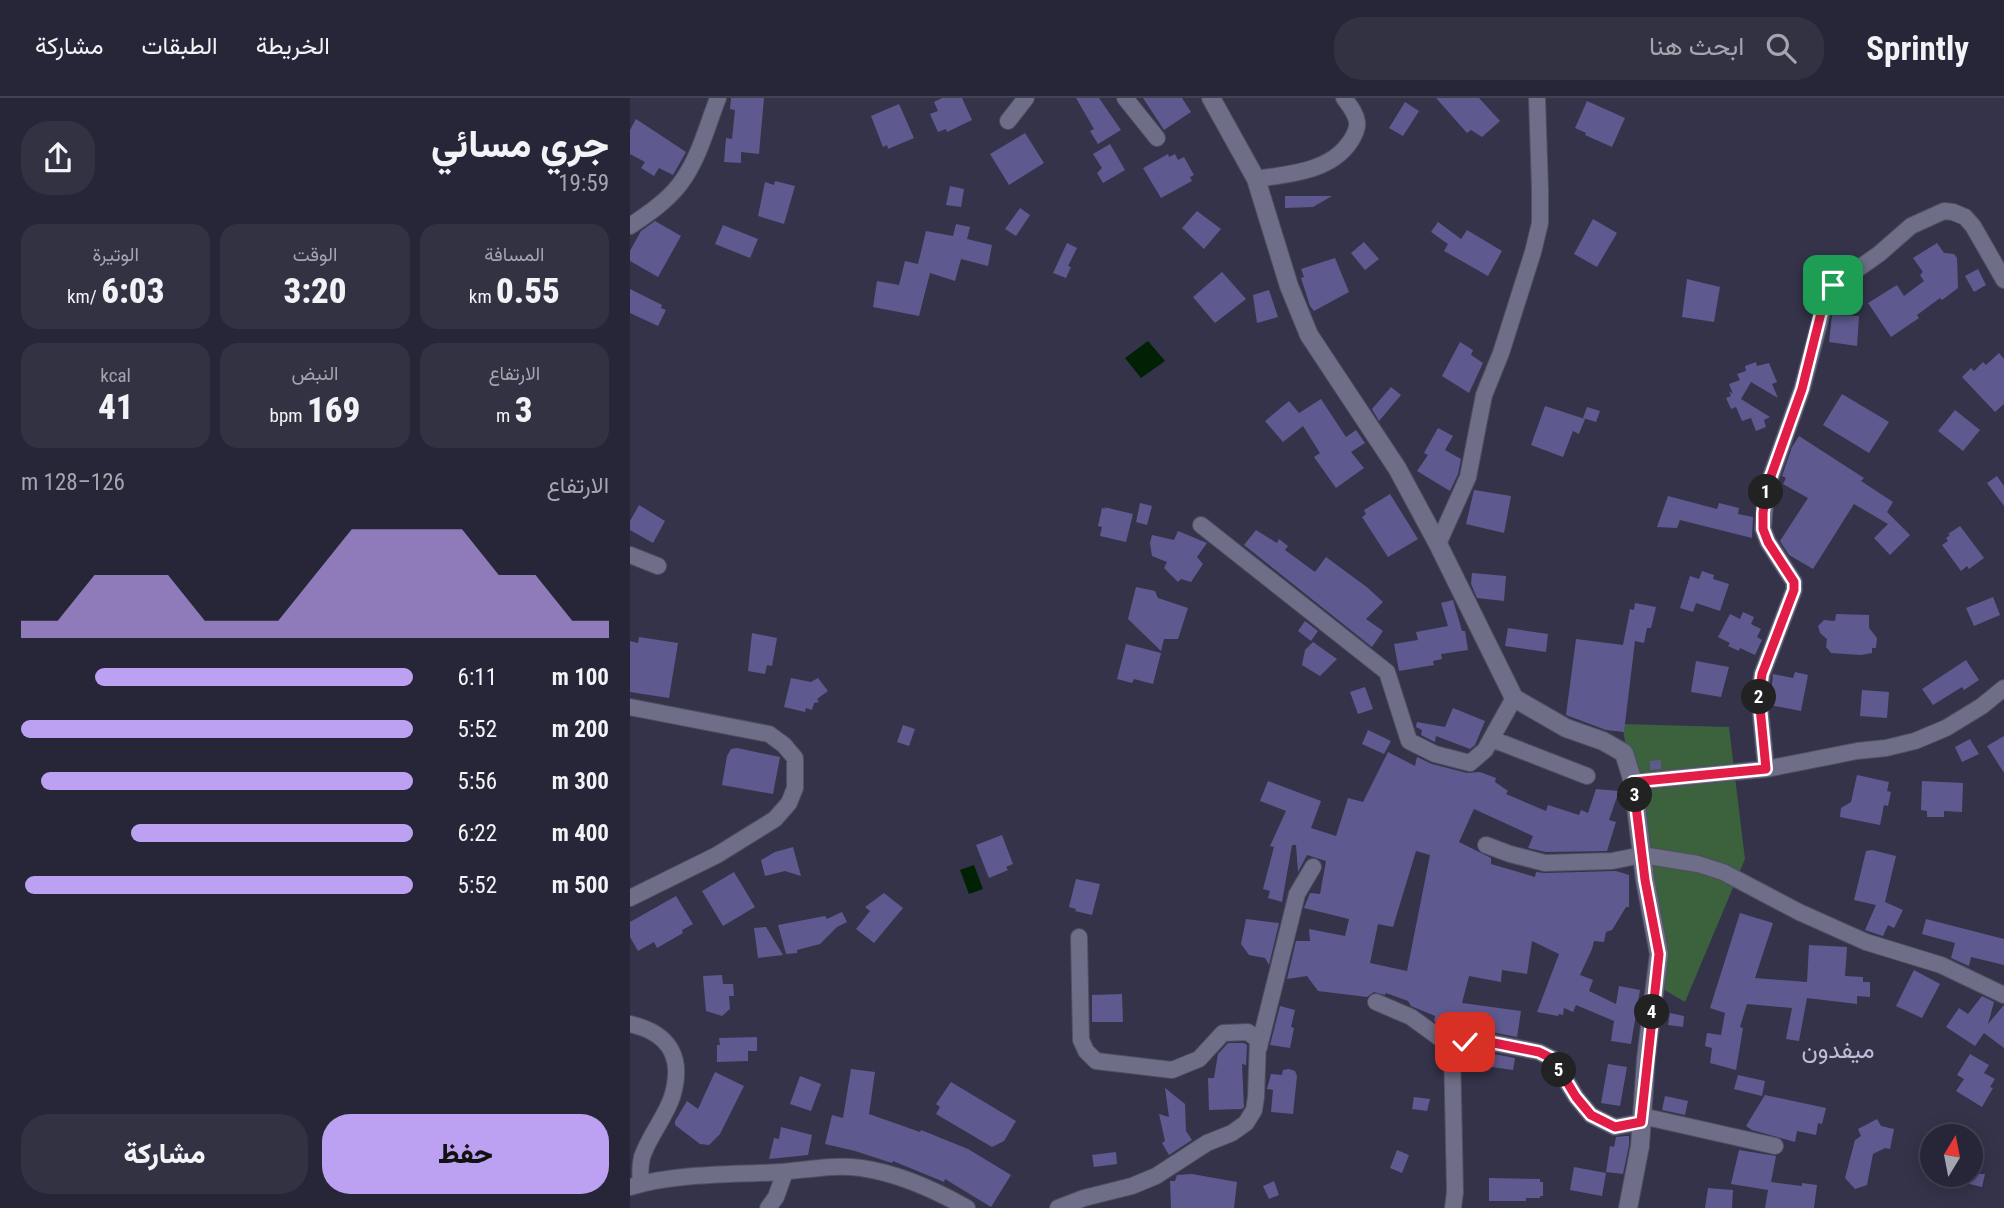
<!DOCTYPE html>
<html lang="ar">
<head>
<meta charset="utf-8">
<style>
  :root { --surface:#272638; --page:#333243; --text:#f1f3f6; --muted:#a4a5ae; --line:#434353; --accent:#bca0f2 }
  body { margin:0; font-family:"Roboto Condensed",Vazirmatn,sans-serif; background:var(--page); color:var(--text); direction:rtl; height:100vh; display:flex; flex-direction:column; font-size:26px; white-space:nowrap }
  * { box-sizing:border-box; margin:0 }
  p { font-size:23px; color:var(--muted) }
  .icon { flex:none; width:38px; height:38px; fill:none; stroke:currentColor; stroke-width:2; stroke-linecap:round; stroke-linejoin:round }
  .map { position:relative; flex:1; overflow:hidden; direction:ltr }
  .drawer { display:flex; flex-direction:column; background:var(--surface); width:630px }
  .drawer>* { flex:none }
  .needle { width:46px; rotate:10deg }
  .buttons { position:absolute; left:1290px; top:1026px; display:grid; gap:14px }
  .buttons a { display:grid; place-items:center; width:63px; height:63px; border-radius:50%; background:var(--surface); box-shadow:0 4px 18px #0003,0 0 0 2px var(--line); font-size:35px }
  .pin { position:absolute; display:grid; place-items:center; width:60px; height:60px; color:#fff; margin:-30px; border-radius:14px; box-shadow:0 4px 10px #0006 }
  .km { position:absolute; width:35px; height:35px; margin:-18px; border-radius:50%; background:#222; color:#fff; font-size:19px; line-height:35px; text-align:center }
  .round { display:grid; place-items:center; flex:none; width:74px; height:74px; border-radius:28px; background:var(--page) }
  .overview { display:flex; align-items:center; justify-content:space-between; height:119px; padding:0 21px }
  h1 { font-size:38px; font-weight:800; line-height:52px }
  .figures { display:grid; grid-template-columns:repeat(3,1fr); gap:10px; height:119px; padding:7px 21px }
  .figures div { display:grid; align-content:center; border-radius:18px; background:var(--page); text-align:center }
  .figures b { font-size:35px; font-weight:800 }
  .figures small { font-size:19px; font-weight:400 }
  .figures p { font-size:19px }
  .chart { height:196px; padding:14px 21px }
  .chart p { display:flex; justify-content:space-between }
  .chart svg { width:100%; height:126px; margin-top:7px; fill:var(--accent); opacity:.7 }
  .action { display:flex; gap:14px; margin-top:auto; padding:14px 21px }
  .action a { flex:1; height:80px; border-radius:28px; background:var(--accent); color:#111; font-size:28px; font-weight:800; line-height:80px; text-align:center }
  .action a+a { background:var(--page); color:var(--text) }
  ul { padding:0 21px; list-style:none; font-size:23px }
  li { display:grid; grid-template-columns:112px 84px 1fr; align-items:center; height:52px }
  li i { height:18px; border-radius:9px; background:var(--accent) }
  header { display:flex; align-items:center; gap:42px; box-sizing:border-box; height:98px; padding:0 35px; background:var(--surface); border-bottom:2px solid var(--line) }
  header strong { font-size:33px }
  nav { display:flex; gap:38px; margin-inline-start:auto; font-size:24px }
  .search { width:490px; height:63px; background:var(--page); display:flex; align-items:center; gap:18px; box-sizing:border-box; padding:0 24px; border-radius:28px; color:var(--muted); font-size:26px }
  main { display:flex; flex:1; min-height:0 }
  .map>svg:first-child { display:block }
  .green { fill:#3b613d }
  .water { fill:#002103 }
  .building { fill:#5e5a90; fill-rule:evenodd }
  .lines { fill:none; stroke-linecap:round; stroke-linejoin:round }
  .minor-casing { stroke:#504e62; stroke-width:18 }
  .tertiary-casing { stroke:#504e62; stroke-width:20 }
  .minor { stroke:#6f6e88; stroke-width:16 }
  .tertiary { stroke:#6f6e88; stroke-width:18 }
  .route-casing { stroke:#fff; stroke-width:14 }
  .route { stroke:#e11d48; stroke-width:9 }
  .labels { text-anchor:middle; stroke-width:6; stroke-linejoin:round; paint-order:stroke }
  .quarter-label { font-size:24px; fill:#bebdda; stroke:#34334a }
</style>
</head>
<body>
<header>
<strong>Sprintly</strong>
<div class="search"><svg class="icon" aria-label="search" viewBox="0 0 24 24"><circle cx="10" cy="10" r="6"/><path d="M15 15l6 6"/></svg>ابحث هنا</div>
<nav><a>الخريطة</a><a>الطبقات</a><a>مشاركة</a></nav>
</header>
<main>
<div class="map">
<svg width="1374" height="1110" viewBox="0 0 1374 1110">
  <rect width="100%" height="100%" fill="#34334a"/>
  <path class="green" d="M992,626L1099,629L1115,761L1055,904L1033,891L1029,836Z"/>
  <path class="water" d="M518,243L535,263L511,280L495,260Z
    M344,767L353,791L339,796L330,772Z"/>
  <path class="building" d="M101,0H134L129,56L111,54V65L94,64L96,40L102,41L105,12L100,11Z
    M312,0H332L342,22L317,34L316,31L308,34L300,16L308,13L304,4Z
    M446,0H469L491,32L468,46L460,33L464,31Z
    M513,0H552L561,14L534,32Z
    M806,0H849L870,23L852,39L841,32L837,35Z
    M957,3L995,20L982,49L955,37L956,35L945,30Z
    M775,4L789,13L773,38L759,30Z
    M269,6L284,40L258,51L257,47L253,49L241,18Z
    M6,21L56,54L43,77L29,70L24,78L11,70L15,64L0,56V32Z
    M395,35L414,65L379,87L360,56Z
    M480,46L495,72L473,85L467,75L472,70L463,56Z
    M538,56L539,59L545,56L548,62L554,59L564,77L560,79L562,83L531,100L513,70Z
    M145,83L165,88L154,126L128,118L135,84L144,87Z
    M320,88L334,91L331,109L316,107Z
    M655,98H702L683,109L655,110Z
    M390,110L400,117L386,138L375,131Z
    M567,113L591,131L574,151L552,130Z
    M963,121L987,135L967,169L944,156Z
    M25,123L51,138L28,179L0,163V153L11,133Z
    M808,124L831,141L837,132L872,153L858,178L814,153L818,146L801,134Z
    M326,126L340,129L337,141L362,147L358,168L331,161L325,183L300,175L289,218L243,209L247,183L269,187L275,163L288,166L296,133L323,138Z
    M93,127L128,141L120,160L85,146Z
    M734,144L749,161L735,172L721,155Z
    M437,145L447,150L438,168L441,169L436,180L423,175Z
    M1307,145L1314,155L1324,156L1327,160L1328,190L1312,202L1310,200L1287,217L1289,220L1261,239L1238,205L1267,187L1274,198L1294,183L1290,177L1293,174L1283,160Z
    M705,160L719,194L684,213L680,208L671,180L674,179L671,171Z
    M1348,171L1356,187L1344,194L1335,178Z
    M592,174L616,201L585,225L563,199Z
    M1057,181L1090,189L1084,224L1052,219Z
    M0,191L32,207L31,210L36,212L28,228L0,215Z
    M639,192L648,219L627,225L623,197Z
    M1202,217L1229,218L1227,248L1199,244Z
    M830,244L843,252L841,257L853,265L839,295L812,278Z
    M1369,255L1374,261V306L1365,314L1332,279L1341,270L1344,273L1353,264L1356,267Z
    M1126,264L1127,268L1139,265L1147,284L1142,286L1148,300L1121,284L1111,301L1140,319L1134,322L1136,329L1126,333L1121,320L1112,323L1106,309L1101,311L1096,300L1101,298L1099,293L1103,296L1099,286L1110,282L1107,276L1116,273L1115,268Z
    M761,289L771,297L749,323L742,311Z
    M1212,296L1259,324L1239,355L1193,327Z
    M691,301L716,339L726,332L735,345L721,354L734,370L706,390L684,359L690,355L673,328L653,344L635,323L659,303L669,315Z
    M915,308L955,321L949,336L943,333L933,359L901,347Z
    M957,309L970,313L966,324L953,320Z
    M1325,312L1350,332L1333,353L1308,333Z
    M808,330L823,338L815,352L831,361L828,376L820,393L787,373L798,357L794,355Z
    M1169,338L1234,380L1231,383L1263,404L1257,414L1280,437L1260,457L1244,440L1258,426L1224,406L1183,471L1159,457L1150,443L1178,400L1153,386L1156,380L1152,378L1162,349Z
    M1367,378L1374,388V408L1357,385Z
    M844,392L881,398L874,435L836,426Z
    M760,396L788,441L758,459L732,419L736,416L734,412Z
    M1038,398L1087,411L1089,405L1109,410L1108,416L1123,419L1122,440L1050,422L1047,430L1027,429Z
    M510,405L522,408L517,427L506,424Z
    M9,407L35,423L23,445L0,432V423Z
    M474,409L503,416L496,444L470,438L472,429L468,428L472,410L476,411Z
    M1330,428L1354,460L1339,471L1337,468L1331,473L1312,447L1318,443L1316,440L1320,437L1318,436Z
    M626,432L647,445L649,441L658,448L655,452L685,474L696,459L738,490L753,504L736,521L753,533L742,549L614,447Z
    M548,433L577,445L567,459L573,466L561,484L551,481L548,484L534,470L537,464L522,458L520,445L522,437L544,442Z
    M1072,473L1084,477L1083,481L1099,486L1090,513L1066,505L1063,514L1050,510L1060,478L1069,481Z
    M842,475L876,478L874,503L847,500L841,486Z
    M506,489L525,493L528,500L558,510L548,541H534L531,553L498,521Z
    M1363,499L1370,517L1344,528L1336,510Z
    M823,502L832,533H835L838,552L811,556L812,561L803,563L804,567L769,573L764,546L788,542L786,534L818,528L811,505Z
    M1005,505L1026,509L1021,530H1017L1014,545L1005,543L994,634L976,632L936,617L946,541L993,547L1000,511L1004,512Z
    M1113,514L1124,519L1121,526L1131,531L1127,539L1132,542L1125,557L1110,550L1109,553L1098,548L1100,545L1088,539L1100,516L1110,521Z
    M1206,516L1239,517V530L1247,540L1246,550H1242V555L1231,557L1201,555L1196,549L1197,541L1190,535L1188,528L1194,522L1205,523Z
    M675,523L688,533L681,543L668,533Z
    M878,530L918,536L916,554L875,548Z
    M122,535L147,540L142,568L137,567L135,576L118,573Z
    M9,539L48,545L39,600L0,594V543L8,545Z
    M683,544L707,561L690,578L672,567L675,552Z
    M496,546L531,555L523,586L504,581L502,585L487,581Z
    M1336,562L1349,582L1334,592L1332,589L1303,607L1292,591Z
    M1066,563L1099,569L1091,599L1061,594Z
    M1165,574L1178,577L1171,613L1140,607L1143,576L1163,580Z
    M161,580L181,584L188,580L198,593L187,601L189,604L184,605L182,612L176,610L175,614L154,609Z
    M735,589L743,611L728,616L720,594Z
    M1232,592L1259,594L1257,620L1230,618Z
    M823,610L855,623L845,647L840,651L806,638L805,644L791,637L792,632L786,629L787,624L815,629Z
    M273,627L285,631L279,648L267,644Z
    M738,632L761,643L754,656L732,646Z
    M1374,638V675L1357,648Z
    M1340,641L1349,656L1332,664L1325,649Z
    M107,650L150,659L143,696L92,687L97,658L101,651Z
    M758,654L785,668L787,659L802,666L837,675L850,674L866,680L865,684L878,693L876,696L916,713L918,707L949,717L951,712L958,715L966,691L989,693L979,722L986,724L977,753L916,754L898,750L903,738L844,711L829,744L861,760V766L905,779L906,774L915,775L986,773L999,777V809H996L982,832L976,834L974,844L964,843L962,851L950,877L963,882L959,893L986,906L989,888L1010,892L1001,946L981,943L984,923L946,907L943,914L934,910L933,917L929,916L928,918L907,914L929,856L902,843L897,876L872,872L871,884L839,878L832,905L891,913L887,939L861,934L830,935L817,932L804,923L805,918L781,908L778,903L756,895L755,897L744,894L737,899L688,893L677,878L657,881L666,843H680L679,831L715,838L719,821L674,810L680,795L690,796L696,763L677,757L668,774L666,747H662L652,804L638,800L640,793L633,791L644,749L640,748L656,713L630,703L638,683L691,703L681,730L706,738L718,700L733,704ZM786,753L800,757L777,873L740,865L748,826L763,829Z
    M1031,662V671L1020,672V663Z
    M1227,677L1259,684L1257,693L1261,694L1258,708L1254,707L1250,727L1210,719L1211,710L1221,704Z
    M1292,683L1333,685L1332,714L1314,713V719H1297V713L1291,712Z
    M372,737L383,766L376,769L378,772L359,780L346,747Z
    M163,749L171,778L155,773L135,778L131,762L145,754Z
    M1242,752L1266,758L1255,804L1273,812L1264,830L1258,827L1253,838L1235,832L1246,807L1224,802L1236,753Z
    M104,774L125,809L93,828L72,793Z
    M446,781L470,786L462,817L445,813L446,811L439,809Z
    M254,795L273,810L244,845L226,831L240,813L235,809Z
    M46,798L63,826L52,832L53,835L27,850L24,844L8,853L0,839V824Z
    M212,814L217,824L207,829L190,846L167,852V855L156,856L148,827L195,818L197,821Z
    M1110,815L1143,825L1125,880L1177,884L1179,847L1217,849L1215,878L1233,879V884H1240V899L1227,898V906L1177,900L1169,943L1156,941L1162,910L1117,906L1110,929L1113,930L1106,972L1080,965L1082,950L1075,948L1077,935L1091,937L1095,915L1080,910Z
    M616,821L649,825L639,867L635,860L619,857L611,846Z
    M1296,821L1374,841V867L1341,859L1339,868L1321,860L1325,845L1292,836Z
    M136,829L153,857L128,860L124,830Z
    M1284,872L1310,886L1292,920L1266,908Z
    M92,877L93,886H103L104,898H99L100,911L92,918L76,913L73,878Z
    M492,896L493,924H462V897Z
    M1352,898L1364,904L1358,926L1374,907V950L1354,935L1345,948L1316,929L1329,910L1338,916Z
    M650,908L665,912L661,929L664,930L660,950L640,947Z
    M1040,915L1054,918L1053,929L1038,927Z
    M127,939V953H118V963L87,964V947H90L89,940Z
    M598,945H614L617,947L616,967L612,966L614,1009L612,1011L579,1012L578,980H584L588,956Z
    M841,955H858L885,960L883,972L840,966Z
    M1340,956L1359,967L1354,975L1365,981L1360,989L1363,990L1352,1009L1326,993L1334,981L1327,977Z
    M978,966L997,969L990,1008L971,1005Z
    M221,971L245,974L239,1016L290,1034L291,1032L338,1051L381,1077L361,1109L315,1081L314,1084L263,1063L262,1065L225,1053L195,1046L202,1017L213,1020Z
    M659,971L665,973L667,978L663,1016L641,1014L643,992L637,991L641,976L652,977L653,972Z
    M85,974L114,988L90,1036L79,1047L70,1046L45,1027V1023L57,1003L68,1011Z
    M1108,977L1135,983L1132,998L1104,991Z
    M170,978L191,986L181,1013L160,1006Z
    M321,984L386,1023L374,1043L362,1049L306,1016L310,1009L306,1006Z
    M535,990L555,1006L556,1033L562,1042L539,1057L532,1045L535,1043L529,1016L539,1019Z
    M1135,997L1196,1010L1192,1026L1188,1025L1186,1037L1167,1033L1165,1044L1122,1032L1116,1028Z
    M1035,998L1058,1003L1055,1017L1032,1012Z
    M784,999L800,1001L797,1013L782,1011Z
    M1247,1021L1251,1028L1264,1031L1260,1051L1255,1050L1243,1056L1237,1087L1225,1091L1215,1080L1225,1042L1231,1038L1228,1031Z
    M151,1029L182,1037L178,1057L139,1061L144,1040L149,1041Z
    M996,1038H999V1047L993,1076L976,1074L980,1048L984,1049L986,1039Z
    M767,1052L779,1057L772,1075L760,1070Z
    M1109,1052L1146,1058L1141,1084L1172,1088V1085L1187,1087L1184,1110H1135L1138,1092L1101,1086Z
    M486,1054L487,1066L464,1069L462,1057Z
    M944,1069L976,1075L972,1098L940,1092Z
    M562,1076L607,1084L604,1110H541L540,1083H545L547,1077Z
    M1320,1076H1355L1352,1089L1319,1081Z
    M859,1080L910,1081V1084H913V1098H910V1100H896V1103H859Z
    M644,1083L649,1097L639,1101L633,1088Z
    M1078,1090L1103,1092L1102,1110H1075Z"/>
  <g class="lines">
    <defs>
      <path id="minor" d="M495,0L527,40
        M378,23L396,0
        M626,81C658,76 700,74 720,44C724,38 728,31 727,24C726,15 719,7 714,0
        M0,128C18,116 37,103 50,86C69,61 77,28 88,0
        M571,427L757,574L779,643L805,656L840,665L855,652L884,600
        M808,446L838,379L854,297L871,255L903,154L910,125V91L907,0
        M0,457L28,468
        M0,609L139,636L154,647L165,660V690L159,705L145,721L87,757L0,800
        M862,641L957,678
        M1136,671L1129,599L1132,576L1164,492V484L1138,444L1133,431L1136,392L1172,291L1198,192L1249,156L1281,128L1314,113L1323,114L1335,119L1343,128L1374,182
        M1003,684L1136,671L1227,653L1256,650L1285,643L1316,630L1352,608L1374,590
        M856,747L880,756L915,765L982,763L1012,757L1068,766L1093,774L1169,814L1236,844L1311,867L1374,897
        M746,904L781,919L822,949
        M0,926C40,935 54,960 42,999C35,1020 19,1038 12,1059C10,1068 10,1077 11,1086
        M629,949L667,796L683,769
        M1012,1018L1145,1048
        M0,1089C47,1075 101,1077 150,1074C177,1072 204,1066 231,1070C267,1075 305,1092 337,1110
        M138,1110L146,1099L155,1074
        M428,1110L454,1100L502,1088L526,1078L577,1045L602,1035L616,1025L624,1012L626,999L628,942L618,934L593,935L569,961L542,972L466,963L456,953L451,942L449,839
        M823,1110L825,1094L822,949L835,944H859L909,954L923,961L946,999L961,1017L985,1029L1011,1024"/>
      <path id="tertiary" d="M581,0L626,81L659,188L679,237L767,370L808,446L884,600L936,630L973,643L994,655L1003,684L1015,782L1029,856L1016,961L1010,1048L998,1110"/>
    </defs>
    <use href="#minor" class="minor-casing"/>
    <use href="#tertiary" class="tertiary-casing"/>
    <use href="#minor" class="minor"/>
    <use href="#tertiary" class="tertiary"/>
  </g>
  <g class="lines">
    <defs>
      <path id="route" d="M835,944H859L909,954L923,961L946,999L961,1017L985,1029L1011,1024L1029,856L1015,782L1003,684L1136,671L1129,599L1132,576L1164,492V484L1138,444L1133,431V415L1136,392L1172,291L1195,199L1203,187"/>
    </defs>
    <use href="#route" class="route-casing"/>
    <use href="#route" class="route"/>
  </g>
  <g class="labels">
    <g class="quarter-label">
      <text x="1208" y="960">ميفدون</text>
    </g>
  </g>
</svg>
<div class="buttons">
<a><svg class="needle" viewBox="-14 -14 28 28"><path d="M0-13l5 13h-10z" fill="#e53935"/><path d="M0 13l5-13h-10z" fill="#a4a5ae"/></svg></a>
</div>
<div class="pin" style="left:1203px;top:187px;background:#1e9e55"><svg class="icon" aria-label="arrive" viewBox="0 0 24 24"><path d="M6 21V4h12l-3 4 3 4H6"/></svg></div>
<div class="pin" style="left:835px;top:944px;background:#d93025"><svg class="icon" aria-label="check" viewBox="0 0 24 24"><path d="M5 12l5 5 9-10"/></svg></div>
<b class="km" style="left:1136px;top:394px">1</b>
<b class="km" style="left:1129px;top:599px">2</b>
<b class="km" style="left:1005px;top:697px">3</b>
<b class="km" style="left:1022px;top:914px">4</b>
<b class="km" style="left:929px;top:972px">5</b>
</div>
<section class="drawer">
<div class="overview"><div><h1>جري مسائي</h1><p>19:59</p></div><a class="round"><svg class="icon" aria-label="share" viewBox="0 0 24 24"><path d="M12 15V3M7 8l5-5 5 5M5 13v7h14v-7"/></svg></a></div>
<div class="figures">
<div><p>المسافة</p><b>0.55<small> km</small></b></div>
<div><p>الوقت</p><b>3:20</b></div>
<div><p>الوتيرة</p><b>6:03<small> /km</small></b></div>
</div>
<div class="figures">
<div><p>الارتفاع</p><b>3<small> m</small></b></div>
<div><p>النبض</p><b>169<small> bpm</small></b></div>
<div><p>kcal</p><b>41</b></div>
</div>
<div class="chart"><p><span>الارتفاع</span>126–128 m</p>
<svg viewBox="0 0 160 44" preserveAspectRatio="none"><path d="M0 44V38L10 38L20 22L30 22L40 22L50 38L60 38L70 38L80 22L90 6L100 6L110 6L120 6L130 22L140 22L150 38L160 38V44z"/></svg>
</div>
<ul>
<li><b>100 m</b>6:11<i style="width:81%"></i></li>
<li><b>200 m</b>5:52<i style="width:100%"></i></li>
<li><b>300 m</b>5:56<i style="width:95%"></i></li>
<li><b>400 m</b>6:22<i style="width:72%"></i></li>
<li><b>500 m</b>5:52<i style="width:99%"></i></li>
</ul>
<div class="action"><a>حفظ</a><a>مشاركة</a></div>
</section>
</main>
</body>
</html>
